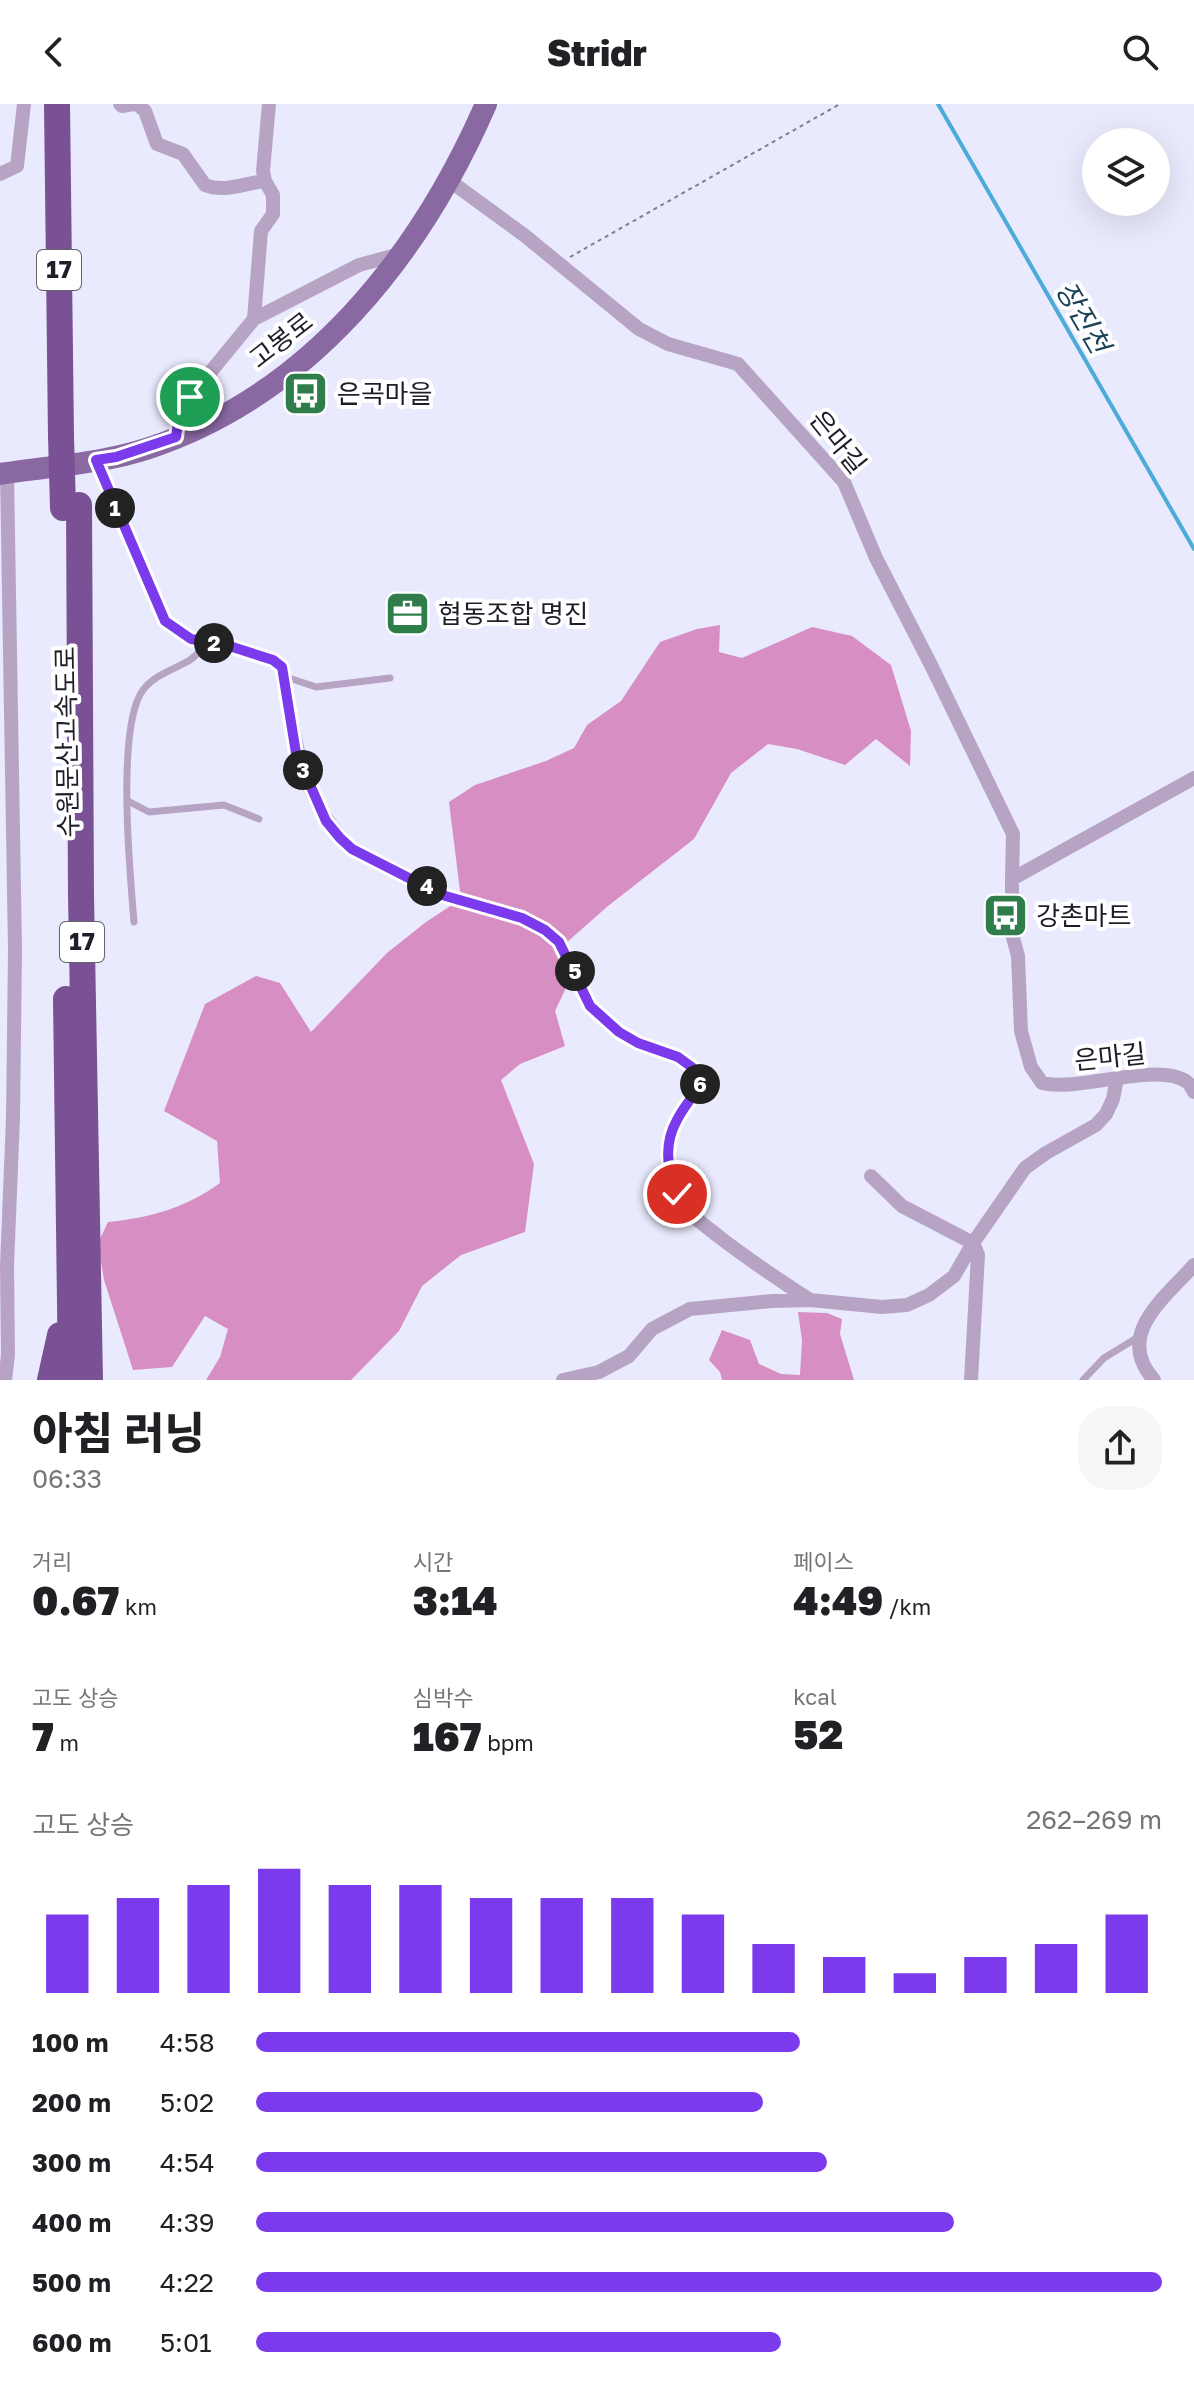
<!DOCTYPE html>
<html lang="ko">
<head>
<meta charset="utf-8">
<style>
  :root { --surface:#fff; --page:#f6f6f6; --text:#202124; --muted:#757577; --accent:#7c3aed }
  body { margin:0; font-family:"Golos Text","Noto Sans KR",sans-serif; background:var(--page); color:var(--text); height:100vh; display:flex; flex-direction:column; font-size:30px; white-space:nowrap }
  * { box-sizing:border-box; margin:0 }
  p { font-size:26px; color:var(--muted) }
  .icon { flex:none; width:44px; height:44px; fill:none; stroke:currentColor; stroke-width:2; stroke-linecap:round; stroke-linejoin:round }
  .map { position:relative; height:1276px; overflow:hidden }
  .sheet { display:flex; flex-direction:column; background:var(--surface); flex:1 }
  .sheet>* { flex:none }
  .tools { position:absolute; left:1082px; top:24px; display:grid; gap:16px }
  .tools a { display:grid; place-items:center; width:88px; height:88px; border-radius:50%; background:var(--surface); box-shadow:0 8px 32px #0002; font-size:40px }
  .pin { position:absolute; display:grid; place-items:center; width:68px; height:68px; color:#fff; margin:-34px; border:4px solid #fff; border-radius:50%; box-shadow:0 2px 8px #0007 }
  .km { position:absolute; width:40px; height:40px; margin:-20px; border-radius:50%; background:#222; color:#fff; font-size:22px; line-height:40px; text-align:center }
  .round { display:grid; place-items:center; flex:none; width:84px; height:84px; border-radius:32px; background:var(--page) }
  .summary { display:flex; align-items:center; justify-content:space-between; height:136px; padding:0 32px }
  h1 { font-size:44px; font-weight:800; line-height:60px }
  .stats { display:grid; grid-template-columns:repeat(3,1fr); gap:12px; height:136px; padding:8px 32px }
  .stats div { display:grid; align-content:center }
  .stats b { font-size:40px; font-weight:800 }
  .stats small { font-size:22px; font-weight:400 }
  .stats p { font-size:22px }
  .chart { height:224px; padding:16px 32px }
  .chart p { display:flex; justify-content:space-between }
  .chart svg { width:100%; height:144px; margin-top:8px; stroke:var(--accent); stroke-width:6 }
  ul { padding:0 32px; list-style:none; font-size:26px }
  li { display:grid; grid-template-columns:128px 96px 1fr; align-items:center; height:60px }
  li i { height:20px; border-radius:10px; background:var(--accent) }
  header { display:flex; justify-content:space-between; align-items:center; height:104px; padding:0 32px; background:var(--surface); font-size:36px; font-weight:800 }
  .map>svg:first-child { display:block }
  .forest { fill:#d78ec3 }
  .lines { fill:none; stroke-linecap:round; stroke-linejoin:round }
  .stream { stroke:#4cabd9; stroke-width:4 }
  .path { stroke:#7e7f8d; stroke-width:2; stroke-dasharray:4 4; stroke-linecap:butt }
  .lane { stroke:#b7a4c5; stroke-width:7 }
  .street { stroke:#b7a4c5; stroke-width:14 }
  .primary { stroke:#8a68a2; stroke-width:22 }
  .highway { stroke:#7a5194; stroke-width:26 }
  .highway-bridge { stroke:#7a5194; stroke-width:26 }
  .route-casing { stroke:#fff; stroke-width:16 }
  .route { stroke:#7c3aed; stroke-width:10 }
  .labels { text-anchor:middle; stroke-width:8; stroke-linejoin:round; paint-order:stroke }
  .shield { fill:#fff; stroke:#626269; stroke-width:2 }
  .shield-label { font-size:24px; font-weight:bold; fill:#1e1e29 }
  .street-label { font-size:26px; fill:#1e1e29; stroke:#fff }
  .poi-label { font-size:26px; fill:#1e1e29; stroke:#fff; text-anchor:start }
  .water-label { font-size:28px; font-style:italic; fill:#1b4357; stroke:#fff }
</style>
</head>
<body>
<header><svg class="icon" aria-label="back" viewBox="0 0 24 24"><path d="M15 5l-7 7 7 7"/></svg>Stridr<svg class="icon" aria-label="search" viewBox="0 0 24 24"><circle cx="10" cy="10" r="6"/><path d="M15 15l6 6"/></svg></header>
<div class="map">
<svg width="1194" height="1276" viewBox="0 0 1194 1276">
  <rect width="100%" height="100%" fill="#e9eafd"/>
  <path class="forest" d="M720,521L719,548L742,554L812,523L852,532L891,561L911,627L910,662L876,635L845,661L797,645L768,640L731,669L694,735L608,802L566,839L565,886L555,907L565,942L520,960L501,976L534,1060L525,1128L461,1151L422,1182L399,1227L351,1276H206L220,1253L228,1225L205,1212L172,1263L133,1266L104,1176L98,1139L108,1118C149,1114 186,1104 220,1079L217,1037L164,1007L205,900L256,872L280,879L311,928L387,849L426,818L461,795L449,698L475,681L546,657L574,644L587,621L621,597L660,538L697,525Z
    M798,1208L827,1209L842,1215L840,1230L854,1276H722L720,1268L709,1256L722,1226L750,1236L759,1260L781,1270L800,1271L802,1236Z"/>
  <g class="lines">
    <path class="stream" d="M938,0L1194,445"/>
    <path class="path" d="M570,153L840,0"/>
    <path class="lane" d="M286,573L316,583L390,574
      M128,697L149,708L224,701L259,715
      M134,818C130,769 116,623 143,586C154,571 175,565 190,556C197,551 202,545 208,539
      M1083,1276L1104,1254L1140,1232"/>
    <path class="street" d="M120,0L122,2L134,0
      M137,0L145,7L157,40L183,50L205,81C225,89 245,79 265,77
      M0,70L17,62L24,0
      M450,77L524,131L639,225L668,240L738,260L844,378L876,454L932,563L1013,730L1012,775L1194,674
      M254,215L359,161L400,150
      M176,333L179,312L190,293L254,215L261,127L273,110V91L265,77L263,67L269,0
      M96,356L165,517L191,535L223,540L273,556L282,563C294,630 299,695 352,745L442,791L522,814L545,826L559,838L572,861L590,902L619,928L638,939L678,953L697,967L700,978C692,997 675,1012 670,1032C665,1054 669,1086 684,1104C694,1114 707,1123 718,1132C748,1155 779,1176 810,1196
      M1012,775V830L1018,852L1021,927L1031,963L1042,979C1080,988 1159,957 1187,978C1190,980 1192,985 1194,988
      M871,1072L902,1102L973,1139L978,1151L971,1276
      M5,1276L8,1251L7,1162L13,1014L15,846L7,369
      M563,1276L599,1268L629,1252L652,1225L690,1205L772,1197L810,1196L882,1203L907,1201L929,1191L954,1172L973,1139L1025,1064L1046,1049L1096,1021L1106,1010L1113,995L1117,974
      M1154,1276C1114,1231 1164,1195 1194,1161"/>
    <path class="primary" d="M0,370C50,362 101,360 149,344C311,290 420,151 486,0"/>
    <path class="highway" d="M57,0L61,332
      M79,401L81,791L90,1276
      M66,895L71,1276
      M50,1276L60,1231"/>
    <path class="highway-bridge" d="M61,332L63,404"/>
  </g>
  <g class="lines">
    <defs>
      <path id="route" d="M190,293L179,312L176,333L116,353L96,356L165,517L191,535L223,540L273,556L282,563L296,649L326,717L340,734L352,745L442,791L522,814L545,826L559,838L590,902L619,928L638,939L678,953L697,967L700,978C694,993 684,1002 677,1016C664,1039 667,1066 677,1090"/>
    </defs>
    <use href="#route" class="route-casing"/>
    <use href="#route" class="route"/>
  </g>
  <defs>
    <symbol id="bus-square" viewBox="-11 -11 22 22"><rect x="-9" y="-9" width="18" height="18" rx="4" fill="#307d4c" stroke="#fff"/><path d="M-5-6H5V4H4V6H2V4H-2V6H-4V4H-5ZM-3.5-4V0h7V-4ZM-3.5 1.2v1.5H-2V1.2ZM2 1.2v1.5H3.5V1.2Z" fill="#fff"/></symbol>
    <symbol id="office-square" viewBox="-11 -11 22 22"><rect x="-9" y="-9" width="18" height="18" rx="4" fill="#307d4c" stroke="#fff"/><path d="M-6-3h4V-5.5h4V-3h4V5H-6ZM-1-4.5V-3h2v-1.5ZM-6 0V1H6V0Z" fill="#fff"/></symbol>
  </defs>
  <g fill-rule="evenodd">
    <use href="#bus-square" x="280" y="264" width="51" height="51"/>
    <use href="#office-square" x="382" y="484" width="51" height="51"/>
    <use href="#bus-square" x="980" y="786" width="51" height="51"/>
  </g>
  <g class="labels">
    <g class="shield">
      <rect x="37" y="146" width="44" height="40" rx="6"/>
      <rect x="60" y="818" width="44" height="40" rx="6"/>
    </g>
    <g class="shield-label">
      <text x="59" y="174">17</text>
      <text x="82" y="846">17</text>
    </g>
    <g class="street-label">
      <text transform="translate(281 236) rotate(-38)" y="9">고봉로</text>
      <text transform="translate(838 338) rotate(51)" y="9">은마길</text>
      <text transform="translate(67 638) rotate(-91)" y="9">수원문산고속도로</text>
      <text transform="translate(1110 953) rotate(-6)" y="9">은마길</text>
    </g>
    <g class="poi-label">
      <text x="337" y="299">은곡마을</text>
      <text x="438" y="519">협동조합 명진</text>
      <text x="1036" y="821">강촌마트</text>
    </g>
    <g class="water-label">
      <text transform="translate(1083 213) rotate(60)" y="10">장진천</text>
    </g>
  </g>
</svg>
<div class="tools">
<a><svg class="icon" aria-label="layers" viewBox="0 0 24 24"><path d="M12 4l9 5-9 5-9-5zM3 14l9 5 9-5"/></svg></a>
</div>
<div class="pin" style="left:190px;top:293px;background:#1e9e55"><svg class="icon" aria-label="arrive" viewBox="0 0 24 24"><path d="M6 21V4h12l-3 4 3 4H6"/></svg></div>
<div class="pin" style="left:677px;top:1090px;background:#d93025"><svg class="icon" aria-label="check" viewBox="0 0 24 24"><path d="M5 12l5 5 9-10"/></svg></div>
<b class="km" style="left:115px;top:404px">1</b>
<b class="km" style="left:214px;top:539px">2</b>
<b class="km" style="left:303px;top:666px">3</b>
<b class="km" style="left:427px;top:782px">4</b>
<b class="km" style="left:575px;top:867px">5</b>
<b class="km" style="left:700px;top:980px">6</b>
</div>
<section class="sheet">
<div class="summary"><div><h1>아침 러닝</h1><p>06:33</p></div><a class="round"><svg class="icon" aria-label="share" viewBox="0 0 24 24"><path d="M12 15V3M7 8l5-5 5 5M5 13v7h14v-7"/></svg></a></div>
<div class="stats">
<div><p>거리</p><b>0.67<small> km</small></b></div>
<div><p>시간</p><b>3:14</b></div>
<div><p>페이스</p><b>4:49<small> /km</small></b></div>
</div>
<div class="stats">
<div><p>고도 상승</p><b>7<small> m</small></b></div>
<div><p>심박수</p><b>167<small> bpm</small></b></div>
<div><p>kcal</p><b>52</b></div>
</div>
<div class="chart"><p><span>고도 상승</span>262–269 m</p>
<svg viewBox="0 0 160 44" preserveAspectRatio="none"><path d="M5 44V20M15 44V15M25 44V11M35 44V6M45 44V11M55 44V11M65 44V15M75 44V15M85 44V15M95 44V20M105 44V29M115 44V33M125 44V38M135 44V33M145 44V29M155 44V20"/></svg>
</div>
<ul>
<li><b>100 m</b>4:58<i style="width:60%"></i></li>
<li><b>200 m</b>5:02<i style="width:56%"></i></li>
<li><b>300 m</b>4:54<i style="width:63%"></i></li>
<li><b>400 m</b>4:39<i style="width:77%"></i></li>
<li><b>500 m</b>4:22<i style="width:100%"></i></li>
<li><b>600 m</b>5:01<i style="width:58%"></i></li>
</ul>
</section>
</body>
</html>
